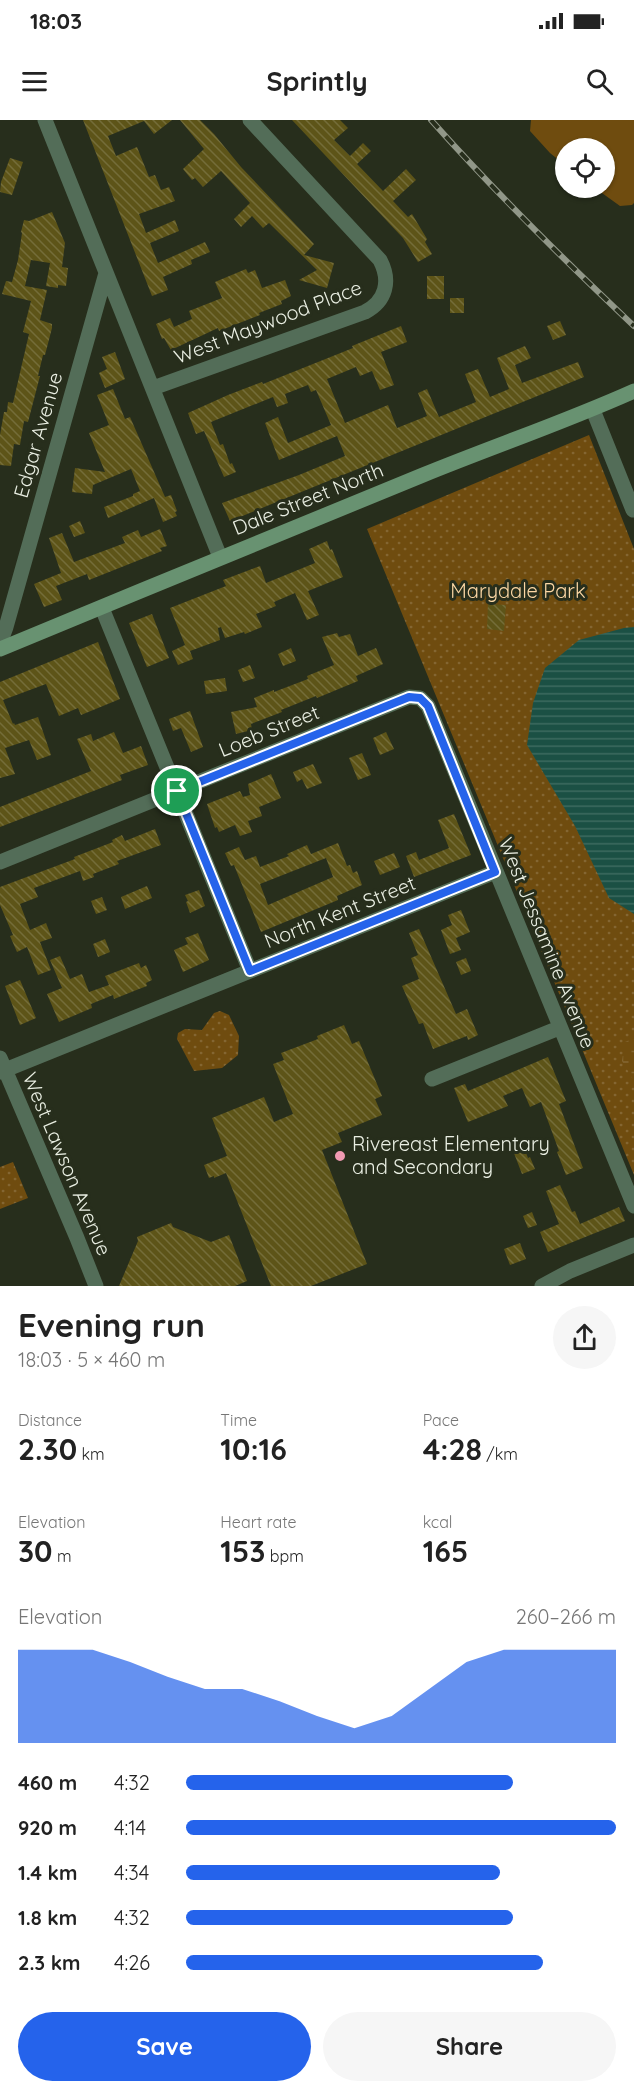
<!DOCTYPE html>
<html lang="en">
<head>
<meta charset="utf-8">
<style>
  :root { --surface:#fff; --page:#f6f6f6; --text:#222; --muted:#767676; --accent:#2563eb }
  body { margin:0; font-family:Quicksand,sans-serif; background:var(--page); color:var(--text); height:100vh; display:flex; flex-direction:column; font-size:22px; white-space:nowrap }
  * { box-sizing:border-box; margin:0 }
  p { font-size:20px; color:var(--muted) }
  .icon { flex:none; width:33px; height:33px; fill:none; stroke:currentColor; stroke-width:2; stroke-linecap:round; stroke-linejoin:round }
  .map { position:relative; height:1166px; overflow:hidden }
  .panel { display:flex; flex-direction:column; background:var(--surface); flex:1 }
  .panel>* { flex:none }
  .buttons { position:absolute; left:555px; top:18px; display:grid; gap:12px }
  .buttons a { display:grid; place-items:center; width:60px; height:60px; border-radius:50%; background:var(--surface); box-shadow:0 2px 4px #0004; font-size:30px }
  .pin { position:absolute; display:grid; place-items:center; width:51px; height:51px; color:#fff; margin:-26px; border:3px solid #fff; border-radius:50%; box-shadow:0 2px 6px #0007 }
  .round { display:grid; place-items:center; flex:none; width:63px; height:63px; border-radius:32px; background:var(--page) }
  .overview { display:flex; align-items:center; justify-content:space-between; height:102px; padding:0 18px }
  h1 { font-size:33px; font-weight:700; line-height:45px }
  .stats { display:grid; grid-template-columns:repeat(3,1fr); gap:9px; height:102px; padding:6px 18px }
  .stats div { display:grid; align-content:center }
  .stats b { font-size:30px; font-weight:700 }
  .stats small { font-size:16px; font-weight:400 }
  .stats p { font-size:16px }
  .chart { height:168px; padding:12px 18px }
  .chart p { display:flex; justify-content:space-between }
  .chart svg { width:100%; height:108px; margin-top:6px; fill:var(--accent); opacity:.7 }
  .primary-button { display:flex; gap:12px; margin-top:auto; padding:12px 18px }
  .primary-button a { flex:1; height:69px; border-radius:36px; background:var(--accent); color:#fff; font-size:24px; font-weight:700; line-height:69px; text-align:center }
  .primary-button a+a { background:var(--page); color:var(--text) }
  ul { padding:0 18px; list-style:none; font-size:20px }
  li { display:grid; grid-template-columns:96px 72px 1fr; align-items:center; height:45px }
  li i { height:15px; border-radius:8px; background:var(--accent) }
  .status { display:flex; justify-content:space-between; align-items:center; height:42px; padding:0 30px; background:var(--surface); direction:ltr }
  .status svg { height:16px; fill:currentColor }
  header { display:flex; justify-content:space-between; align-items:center; height:78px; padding:0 18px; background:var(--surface); font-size:27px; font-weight:700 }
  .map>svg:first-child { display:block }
  .green { fill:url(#green-dots) }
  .wetland { fill:url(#wetland-marsh) }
  .pitch { fill:#6f4c0f }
  .water { fill:url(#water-rules) }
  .building { fill:url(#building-back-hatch); fill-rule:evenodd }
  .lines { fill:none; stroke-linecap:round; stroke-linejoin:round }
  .street { stroke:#536d58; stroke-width:15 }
  .secondary { stroke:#689271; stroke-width:15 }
  .rail-casing { stroke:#919788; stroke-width:6 }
  .rail { stroke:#272e1c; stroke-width:4; stroke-dasharray:11; stroke-linecap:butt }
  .route-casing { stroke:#fff; stroke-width:12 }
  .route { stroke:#2563eb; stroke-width:8 }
  .poi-dot { fill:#f19ab2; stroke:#272e1c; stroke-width:2 }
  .labels { text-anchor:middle; stroke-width:6; stroke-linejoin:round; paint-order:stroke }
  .street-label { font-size:20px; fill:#eaefe3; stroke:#272e1c }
  .park-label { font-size:20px; fill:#fcd7a4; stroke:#272e1c }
  .poi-label { font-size:20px; fill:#eaefe3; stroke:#272e1c; text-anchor:start }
</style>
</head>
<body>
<div class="status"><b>18:03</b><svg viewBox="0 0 49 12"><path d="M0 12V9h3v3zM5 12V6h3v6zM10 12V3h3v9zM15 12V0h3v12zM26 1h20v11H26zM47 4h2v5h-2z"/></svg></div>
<header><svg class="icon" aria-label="menu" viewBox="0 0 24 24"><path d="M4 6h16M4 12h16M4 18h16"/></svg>Sprintly<svg class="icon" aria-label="search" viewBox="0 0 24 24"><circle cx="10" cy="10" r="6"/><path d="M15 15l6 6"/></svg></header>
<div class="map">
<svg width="634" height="1166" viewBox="0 0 634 1166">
  <defs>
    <pattern id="green-dots" width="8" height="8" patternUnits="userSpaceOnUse" patternTransform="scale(1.5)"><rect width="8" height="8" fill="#6f4c0f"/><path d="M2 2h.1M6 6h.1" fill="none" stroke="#846632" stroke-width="1.8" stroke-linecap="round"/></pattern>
    <pattern id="wetland-marsh" width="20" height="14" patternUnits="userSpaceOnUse" patternTransform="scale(1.5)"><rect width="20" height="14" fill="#6f4c0f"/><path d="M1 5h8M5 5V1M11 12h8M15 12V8" fill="none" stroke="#846632"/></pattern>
    <pattern id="water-rules" width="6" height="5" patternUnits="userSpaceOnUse" patternTransform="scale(1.5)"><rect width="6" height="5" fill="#1b5044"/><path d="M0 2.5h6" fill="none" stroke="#3c6a5f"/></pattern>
    <pattern id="building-back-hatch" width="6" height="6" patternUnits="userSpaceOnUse" patternTransform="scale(1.5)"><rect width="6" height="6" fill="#5d5418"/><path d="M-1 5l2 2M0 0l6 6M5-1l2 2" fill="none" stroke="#746d39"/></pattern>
  </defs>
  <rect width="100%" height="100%" fill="#272e1c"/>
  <path class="green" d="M589,315L634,429V1055L367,409Z
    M220,891L229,895L239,916L238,935L222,948L194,951L177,919L178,913L185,909L202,910L214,893Z
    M13,1042L28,1078L0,1089V1047Z"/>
  <path class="wetland" d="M632,919L634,920V961L622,941L625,922Z"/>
  <path class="pitch" d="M531,0H634V83L632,85L620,86L595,68H604V28H566L565,45L550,33L530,11Z"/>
  <path class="water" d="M634,507V794L609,778L575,706L527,625L533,583L545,548L579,520L624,508Z"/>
  <path class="building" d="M83,0H172L154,14L144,1L108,16L116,36L137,27L149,57L155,55L161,70L169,67L175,81L139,94L146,113L175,100L179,111L150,123L158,143L205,122L210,132L191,140L192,144L163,157L168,170L152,176Z
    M180,0H200L214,14L241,47L314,124L304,135L334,143L327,168L299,160L317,150L269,103L263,108L252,96L241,107L234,99L250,83L221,51L203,67L195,58L192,60L183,49L204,29Z
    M292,0H340L348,8L334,20L350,36L363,23L371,31L357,44L383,71L406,49L416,60L393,81L408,97L412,94L427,119L425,122L432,134L418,142L403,118Z
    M10,38L23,42L12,75L0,72L1,62Z
    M52,92L65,123L62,147L68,148L66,166L58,165V168L46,166L50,143L31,140L25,166L47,170L40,200L52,204V208L45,235H43L38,256H40L28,302L24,301L20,325L14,324L11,346L0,345V315L4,292H7L8,282L13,283L22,244L29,214L23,212L31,181L2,174L6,161L12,162L18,140L22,113L21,112L24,100L29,101Z
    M246,149L248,153L255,150L262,168L285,160L291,176L281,181L282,184L259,193L260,195L219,211L218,208L171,230L164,218L162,219L156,204L170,198L174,207L192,199L189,191L222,178L215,162Z
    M427,156H444V179H427Z
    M450,178H464V193H450Z
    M560,201L566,215L553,220L547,206Z
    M401,206L407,222L381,232L394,265L380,270L372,251L360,256L356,247L327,259L345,303L388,285L397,308L427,296L418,273L427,269L439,297L476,282L465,254L478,249L490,277L509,269L497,238L525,226L531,238L515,245L522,263L578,242L584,257L230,401L222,383L299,355L345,336L337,316L279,340L265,303L278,297L288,323L331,305L316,270L311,272L308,265L285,274L288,283L277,287L273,277L211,302L220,325L223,324L230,344L232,343L236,352L224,357L204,311L196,314L188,293L228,275L262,262L263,264L353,228L352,226Z
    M115,232L125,259L105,268L99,253L107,249L102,237Z
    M113,269L125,299L130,297L165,377L171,375L177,391L175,392L177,396L163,402L154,378L108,398L104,387L133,376V374L140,371L131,349L93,365L92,374L72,372L75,348L105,352L89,313L109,305L97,275Z
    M80,401L85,413L74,417L69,406Z
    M160,409L167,426L160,428L162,431L89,460L87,454L56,466L62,480L44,487L34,464L61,453L49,418L62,413L74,442L125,423L122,417L138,410L141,417Z
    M327,421L330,430L332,429L343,457L308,471L319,495L307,500L295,473L274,482L276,486L256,494L262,507L245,514L244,512L225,518L221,507L218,508L220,520L190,531L193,539L178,545L172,531L185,525L170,488L226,466L223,460L260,446L266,463L315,443L309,429Z
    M488,484L506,485L504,511L487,509Z
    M152,494L169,538L147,547L129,503Z
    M337,513L339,517L350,514L358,536L376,528L383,544L356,556L358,561L317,578L316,576L281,590L282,592L251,604L252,610L236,614L231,592L257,587L254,578L274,570V572L308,559L307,556L334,545L322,517Z
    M98,522L120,579L81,595L78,588L59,596L46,564L3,580L13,604L14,603L15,605L38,597L51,635L37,640L29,620L5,628L15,654L0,658V562Z
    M291,528L296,541L283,546L278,534Z
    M250,545L255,558L243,562L238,550Z
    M225,558L227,571L206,574L204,561Z
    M190,591L203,627L191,632L181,608L173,611L169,599Z
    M114,612L123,633L141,626L148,645L120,655L122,660L0,707V687L91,651L77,619L91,614L93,621Z
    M386,612L394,629L380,635L373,618Z
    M362,633L371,655L358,660L349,638Z
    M313,644L322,663L307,669L302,659L297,662L293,652Z
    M271,654L281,678L259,687L262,696L248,701L252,712L240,716L235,705L219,712L217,707L215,708L207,684L240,671L243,677L250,675L248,664Z
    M454,694L471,735L414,757L406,736L416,732L419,740L449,728L438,700Z
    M155,709L161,725L117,741L119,744L93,754L94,757L83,761L80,751L34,768L38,777L20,784L30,810L46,803L52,818L40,822L51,850L38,855L27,827L17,832L10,816L13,815L0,785V767L75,739L74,737L113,722L112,720L122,715L125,721Z
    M338,723L347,746L350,745L353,753L357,751L362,765L337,776L338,780L261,812L234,745L231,746L225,733L239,727L245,740L256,736L260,747L289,736L287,734L307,725L311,734ZM326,738L333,757L268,785L260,764Z
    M394,733L400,747L380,755L374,741Z
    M147,766L152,778L125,789L121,777Z
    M199,770L205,786L190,793L186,782L188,781L185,775Z
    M102,777L107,790L96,794L91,781Z
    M461,790L470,812L456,818L461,830L450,834L441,810L452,805L448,795Z
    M419,809L456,894L467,889L478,915L468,920L467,916L433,929L423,903L419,904L402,866L419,859L411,838L418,835L409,813Z
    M198,813L209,840L183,852L174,830L188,824L185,818Z
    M105,819L110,832L98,837L93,824Z
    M60,836L70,859L82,854L89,872L109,865L105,856L139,843L141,848L146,845L152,860L146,863L147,866L139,869L114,879L113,875L91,884L92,888L59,902L47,874L62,868L50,840Z
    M466,838L471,851L461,855L456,842Z
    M20,860L36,898L20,905L5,866Z
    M344,905L352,924L359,921L382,976L375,979L382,995L338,1013L342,1022L322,1030L367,1144L311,1166H271L226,1053L214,1058V1056L209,1058L204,1045L227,1036L212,998L264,977L274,1002L293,994L273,944L284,940L281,933L318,919L317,916Z
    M548,937L566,981L559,984L583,1048L566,1055L557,1032L559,1031L541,982L530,987L522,968L503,976L508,986L468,1002L454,968L465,964L468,971Z
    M523,1025L528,1038L530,1037L535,1049L522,1054L512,1028Z
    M560,1065L572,1092L575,1091L580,1104L619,1087L625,1101L548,1132L540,1112L559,1104L546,1071Z
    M532,1092L537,1105L528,1108L523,1096Z
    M171,1103L173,1107L211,1122L229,1115L247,1161L235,1166H119L138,1121L137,1117Z
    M520,1123L526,1139L510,1145L504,1129Z"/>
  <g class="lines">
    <path class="street" d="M45,0L220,437
      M153,268L365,192C386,181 391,161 380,140L250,0
      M593,290L633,390
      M102,488L250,851
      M0,523L6,507L106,153
      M0,742L409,577L420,578L428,586L634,1086
      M0,938L77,1118L96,1166
      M0,952L495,752
      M432,959L559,908
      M542,1166L570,1151L634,1125"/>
    <path class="secondary" d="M0,529C141,471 282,412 423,355C494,326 565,302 634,271"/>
    <defs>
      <path id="rail" d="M431,0C495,72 564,140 634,206"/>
    </defs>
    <use href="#rail" class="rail-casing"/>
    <use href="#rail" class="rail"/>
  </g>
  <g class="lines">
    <defs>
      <path id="route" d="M409,577L420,578L428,586L495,752L250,851L177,671Z"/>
    </defs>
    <use href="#route" class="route-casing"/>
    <use href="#route" class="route"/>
  </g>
  <circle class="poi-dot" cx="340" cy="1036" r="6"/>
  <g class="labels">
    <g class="street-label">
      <text transform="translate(268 202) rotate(-21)" y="7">West Maywood Place</text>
      <text transform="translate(38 315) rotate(-74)" y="7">Edgar Avenue</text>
      <text transform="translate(308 379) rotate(-22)" y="7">Dale Street North</text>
      <text transform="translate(269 611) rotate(-22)" y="7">Loeb Street</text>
      <text transform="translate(340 792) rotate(-22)" y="7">North Kent Street</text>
      <text transform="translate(547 823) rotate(68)" y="7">West Jessamine Avenue</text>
      <text transform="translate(67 1044) rotate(67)" y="7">West Lawson Avenue</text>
    </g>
    <g class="park-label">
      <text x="518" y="478">Marydale Park</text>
    </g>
    <g class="poi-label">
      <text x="352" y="1031">Rivereast Elementary<tspan x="352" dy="23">and Secondary</tspan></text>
    </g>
  </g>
</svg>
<div class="buttons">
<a><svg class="icon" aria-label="locate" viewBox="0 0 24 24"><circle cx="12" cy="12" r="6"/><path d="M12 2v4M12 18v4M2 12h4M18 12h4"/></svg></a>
</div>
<div class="pin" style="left:177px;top:671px;background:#1e9e55"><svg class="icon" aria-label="arrive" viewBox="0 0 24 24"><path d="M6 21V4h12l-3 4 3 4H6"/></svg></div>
</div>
<section class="panel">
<div class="overview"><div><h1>Evening run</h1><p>18:03 · 5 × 460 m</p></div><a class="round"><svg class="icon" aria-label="share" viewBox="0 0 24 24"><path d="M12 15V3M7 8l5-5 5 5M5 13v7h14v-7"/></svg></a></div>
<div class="stats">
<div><p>Distance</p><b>2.30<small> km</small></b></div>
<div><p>Time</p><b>10:16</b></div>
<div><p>Pace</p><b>4:28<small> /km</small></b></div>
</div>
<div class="stats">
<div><p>Elevation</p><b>30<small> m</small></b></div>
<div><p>Heart rate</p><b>153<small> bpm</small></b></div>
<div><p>kcal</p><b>165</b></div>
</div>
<div class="chart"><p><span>Elevation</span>260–266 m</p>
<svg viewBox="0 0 160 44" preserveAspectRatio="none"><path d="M0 44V6L10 6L20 6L30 11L40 17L50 22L60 22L70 27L80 33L90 38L100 33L110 22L120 11L130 6L140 6L150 6L160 6V44z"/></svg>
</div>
<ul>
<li><b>460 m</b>4:32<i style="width:76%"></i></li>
<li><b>920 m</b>4:14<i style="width:100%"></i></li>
<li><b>1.4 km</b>4:34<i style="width:73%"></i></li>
<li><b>1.8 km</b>4:32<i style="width:76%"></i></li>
<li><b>2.3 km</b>4:26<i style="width:83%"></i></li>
</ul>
<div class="primary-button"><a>Save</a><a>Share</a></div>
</section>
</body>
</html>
